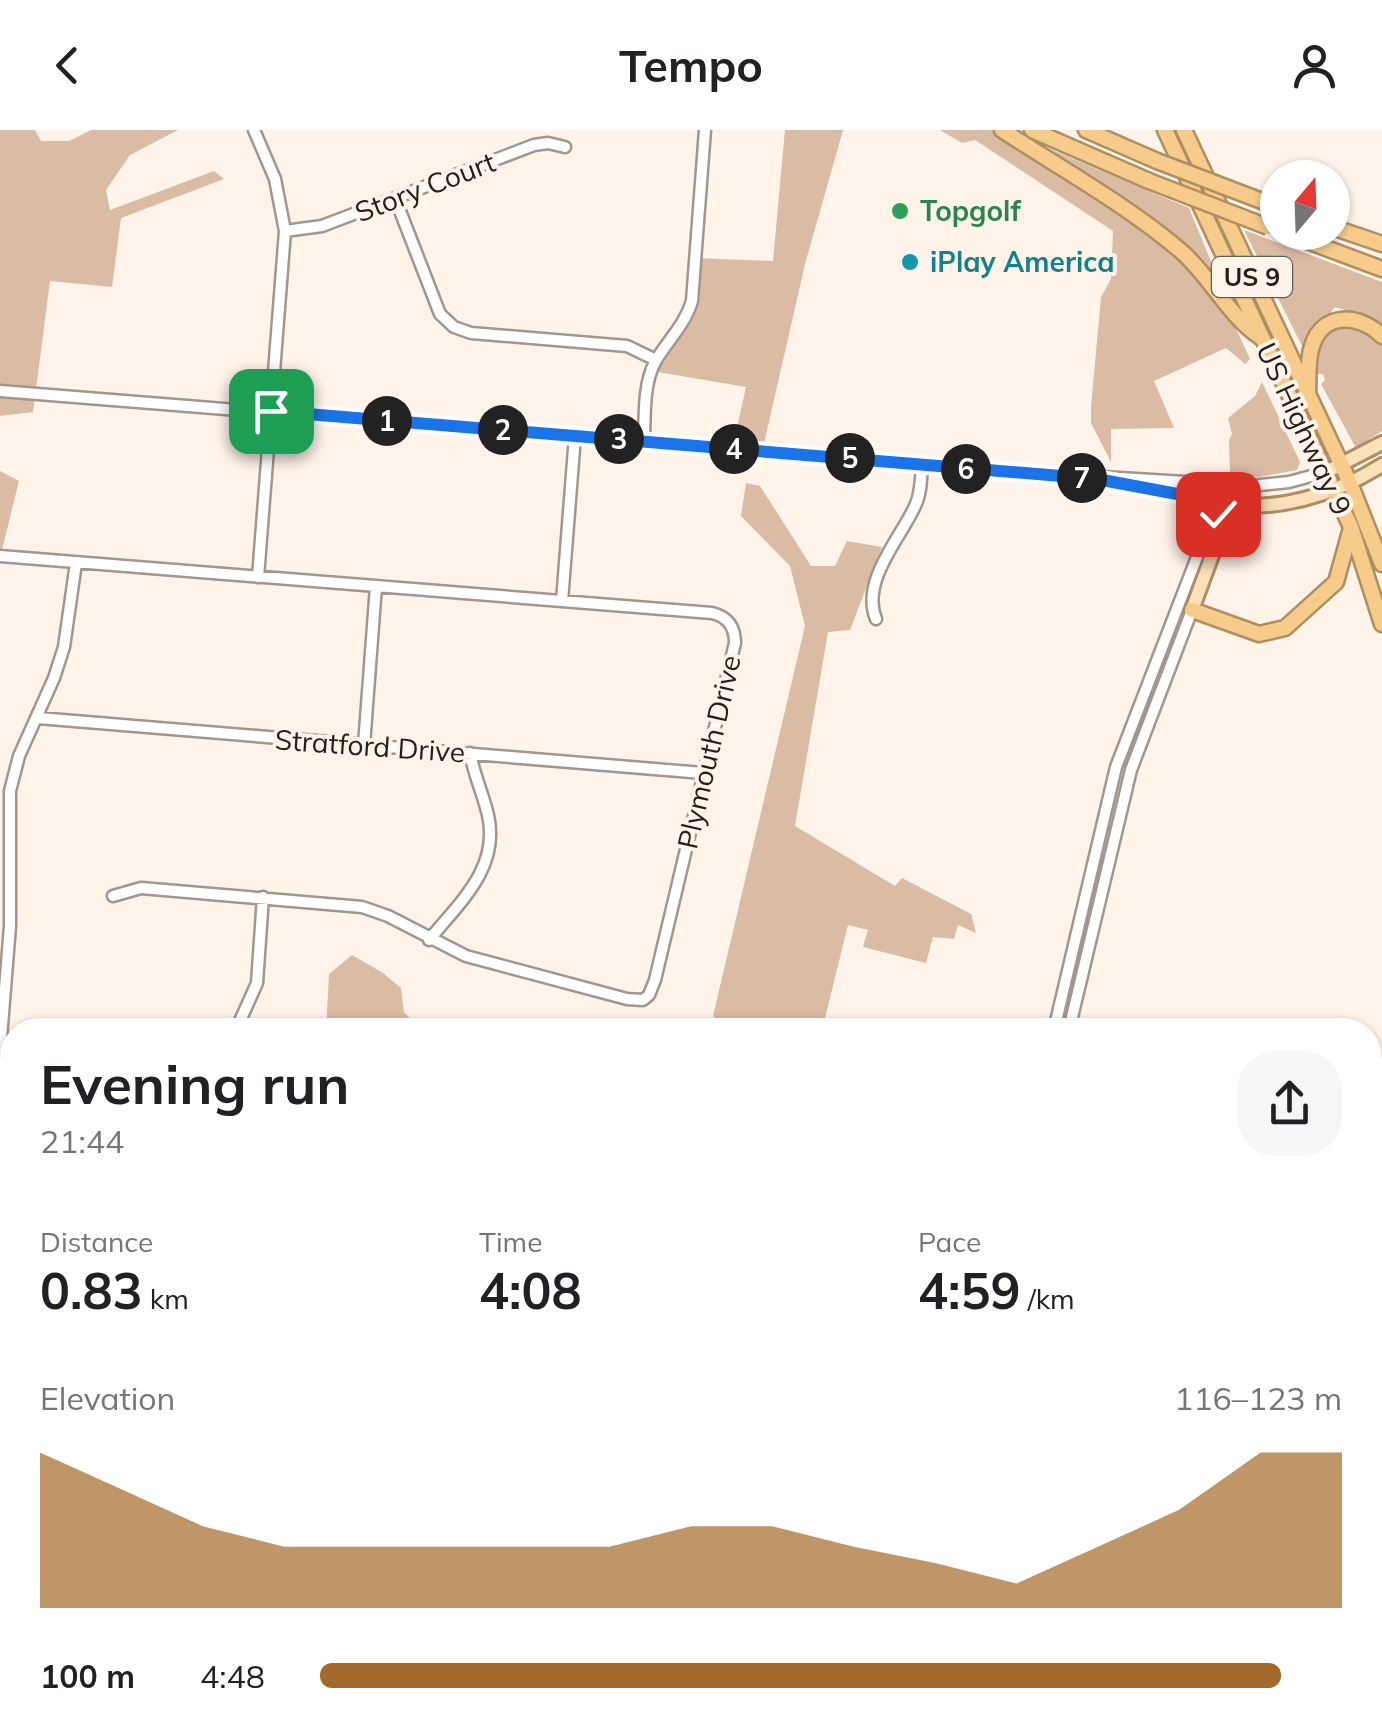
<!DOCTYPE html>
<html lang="en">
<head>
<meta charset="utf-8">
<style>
  :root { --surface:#fff; --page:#f6f6f6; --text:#202124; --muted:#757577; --accent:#a36a29 }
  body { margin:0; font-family:Mulish,sans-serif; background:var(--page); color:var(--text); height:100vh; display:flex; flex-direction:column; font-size:38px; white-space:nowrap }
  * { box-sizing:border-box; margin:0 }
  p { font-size:32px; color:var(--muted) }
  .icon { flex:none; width:55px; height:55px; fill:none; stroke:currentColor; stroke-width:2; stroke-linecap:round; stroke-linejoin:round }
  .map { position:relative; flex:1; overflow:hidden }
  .sheet { position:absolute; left:0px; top:888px; width:1382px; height:718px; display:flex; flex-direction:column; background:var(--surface); border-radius:40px 40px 0 0; box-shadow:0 2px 8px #0004 }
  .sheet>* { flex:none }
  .needle { width:65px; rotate:19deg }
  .controls { position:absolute; left:1260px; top:30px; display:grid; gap:20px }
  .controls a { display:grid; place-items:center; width:90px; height:90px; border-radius:50%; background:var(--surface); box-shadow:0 2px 8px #0004; font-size:50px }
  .pin { position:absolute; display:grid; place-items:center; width:85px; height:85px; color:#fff; margin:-42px; border-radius:20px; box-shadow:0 5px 15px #0006 }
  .km { position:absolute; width:50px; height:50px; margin:-25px; border-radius:50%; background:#222; color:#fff; font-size:28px; line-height:50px; text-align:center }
  .round { display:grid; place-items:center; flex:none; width:105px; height:105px; border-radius:40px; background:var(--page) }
  .overview { display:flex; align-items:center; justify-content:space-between; height:170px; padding:0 40px }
  h1 { font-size:55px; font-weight:700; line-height:75px }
  .metrics { display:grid; grid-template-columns:repeat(3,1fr); gap:15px; height:170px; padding:10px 40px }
  .metrics div { display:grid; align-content:center }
  .metrics b { font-size:50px; font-weight:700 }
  .metrics small { font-size:28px; font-weight:400 }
  .metrics p { font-size:28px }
  .chart { height:280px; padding:20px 40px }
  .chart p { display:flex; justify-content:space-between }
  .chart svg { width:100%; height:180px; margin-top:10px; fill:var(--accent); opacity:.7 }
  ul { padding:0 40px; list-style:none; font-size:32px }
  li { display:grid; grid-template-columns:160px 120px 1fr; align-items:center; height:75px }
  li i { height:25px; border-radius:12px; background:var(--accent) }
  header { display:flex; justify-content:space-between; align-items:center; height:130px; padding:0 40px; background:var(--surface); font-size:45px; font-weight:700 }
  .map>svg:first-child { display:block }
  .green { fill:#dabba3 }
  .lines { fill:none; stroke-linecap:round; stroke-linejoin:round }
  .minor-casing { stroke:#a1978f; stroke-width:15 }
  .major-casing { stroke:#ad8f63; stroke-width:18 }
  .highway-casing { stroke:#ad8f63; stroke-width:19 }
  .minor { stroke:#fff; stroke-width:10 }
  .major { stroke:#fae0b9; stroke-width:12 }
  .highway { stroke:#f7cb8a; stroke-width:14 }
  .highway-bridge-casing { stroke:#ad8f63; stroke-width:19; stroke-linecap:butt }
  .highway-bridge { stroke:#f7cb8a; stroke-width:14 }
  .route-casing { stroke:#fff; stroke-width:20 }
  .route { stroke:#1a73e8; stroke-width:12 }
  .leisure-dot { fill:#2e9e5b; stroke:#fff3ea; stroke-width:4 }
  .culture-dot { fill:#0f9aa8; stroke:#fff3ea; stroke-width:4 }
  .labels { text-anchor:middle; stroke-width:8; stroke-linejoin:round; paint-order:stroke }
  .shield { fill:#fff3ea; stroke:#655f59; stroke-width:2.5 }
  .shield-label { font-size:25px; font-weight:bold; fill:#231f1b }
  .street-label { font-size:28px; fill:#231f1b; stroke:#fff3ea }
  .leisure-label { font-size:28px; font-weight:bold; fill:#27864d; stroke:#fff3ea; text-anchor:start }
  .culture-label { font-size:28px; font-weight:bold; fill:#0d838f; stroke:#fff3ea; text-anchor:start }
</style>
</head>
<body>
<header><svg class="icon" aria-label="back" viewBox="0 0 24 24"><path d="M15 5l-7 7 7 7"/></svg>Tempo<svg class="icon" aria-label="person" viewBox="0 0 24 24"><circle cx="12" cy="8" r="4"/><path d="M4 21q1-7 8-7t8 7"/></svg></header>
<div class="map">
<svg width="1382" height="1603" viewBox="0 0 1382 1603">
  <rect width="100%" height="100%" fill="#fff3ea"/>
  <path class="green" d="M0,0H35L41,11H69L91,0H178L130,25L106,60L110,80L214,41L224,49L121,88L112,157L50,151L33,282L0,286Z
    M785,0H843L805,134L763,318L733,316L746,257L652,241L689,182L696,128L773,131Z
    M940,0H991L1137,94L1190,133L1226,177L1250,229L1245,234L1226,218L1154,251L1174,298L1111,299V332L1091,293V277L1101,167L1111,149L1113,101L975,10L962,13Z
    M1038,14L1189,78L1216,144L1157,96Z
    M1244,100L1382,152V196L1375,189L1335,177L1303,218Z
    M1337,193H1358L1382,212V301L1356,318L1321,254L1325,250L1323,244H1317C1315,220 1317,208 1337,193Z
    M1262,252L1300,332L1297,340L1259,347L1230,345L1229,310L1232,304L1228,288L1255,266Z
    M0,341L19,351L0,428Z
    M746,353L760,356L811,436H835L847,411L882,417L850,500L828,502L795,696L895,756L902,748L971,784L976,803L958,795L954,809L933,807L926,833L863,817L868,800L848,795L822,900H728L713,886L805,496L790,436L741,386Z
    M352,825L383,843L401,858L404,882L421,900H326L329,844Z
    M12,1535V1592L24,1593L19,1603H0V1561Z
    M766,1593H914L925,1603L922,1593H1131L1129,1603H775Z"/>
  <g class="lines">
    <defs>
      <path id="minor" d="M254,0L275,49L285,101L258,447
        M395,68L440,184L454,197L471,203L627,216L656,230
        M285,101L322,96L534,15L548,13L565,17
        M0,261L1097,349L1219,373L1218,355
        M644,311C645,286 643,255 655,232C667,211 685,195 692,171L705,0
        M1103,347L1251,356L1289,352L1326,342
        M0,426L712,483C728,487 735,497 735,513L655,850L649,865L643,870L627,869L466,826L388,786L362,777L141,758L113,766
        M562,471L575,306
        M876,489C860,451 902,406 915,376C921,364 921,349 922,336
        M38,588L703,643
        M364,615L376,456
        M429,810C460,772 500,738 488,685C483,664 474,645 470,623
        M236,900L257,853L263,767
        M1054,900L1116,637L1197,427L1214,365
        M1069,900L1131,640L1192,480
        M0,921L10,796V661L19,626L54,548L64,517L76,433
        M0,948L12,953
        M1370,1297L1382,1303
        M0,1328L12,1332
        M665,1592L686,1603
        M285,1594L308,1603
        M102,1603L107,1592"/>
      <path id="major" d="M1326,342L1382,313
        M1192,480L1214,420L1219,373C1275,383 1335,365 1382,335"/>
      <path id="highway" d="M1002,0C1060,38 1130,77 1182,122C1211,148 1229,186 1260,207
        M1032,0L1149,51
        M1086,0L1157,31
        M1165,0L1351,397L1382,494
        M1184,0L1350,353L1382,434
        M1254,68L1278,77
        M1332,97L1382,114
        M1283,102L1382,139
        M1308,263C1309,248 1307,230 1312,216C1323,181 1360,184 1382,206
        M1192,480L1259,504L1285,498L1336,452L1351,398
        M1370,1002L1382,935
        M1370,1117L1382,1051
        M1260,1603L1262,1592
        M1281,1603L1283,1592"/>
    </defs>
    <use href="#minor" class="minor-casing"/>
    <use href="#major" class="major-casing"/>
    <use href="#highway" class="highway-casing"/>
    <use href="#minor" class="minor"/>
    <use href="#major" class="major"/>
    <use href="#highway" class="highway"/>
    <defs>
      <path id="highway-bridge" d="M1157,31L1254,68
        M1149,51L1268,97"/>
    </defs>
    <use href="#highway-bridge" class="highway-bridge-casing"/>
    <use href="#highway-bridge" class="highway-bridge"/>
  </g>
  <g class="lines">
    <defs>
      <path id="route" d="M271,281L1097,349L1220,372L1218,384"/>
    </defs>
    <use href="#route" class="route-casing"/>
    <use href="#route" class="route"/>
  </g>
  <circle class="leisure-dot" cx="900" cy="81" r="10"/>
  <circle class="culture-dot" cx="910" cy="132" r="10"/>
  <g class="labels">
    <rect class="shield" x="1212" y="127" width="80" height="40" rx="8"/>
    <g class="shield-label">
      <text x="1252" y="156">US 9</text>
    </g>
    <g class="street-label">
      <text transform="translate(425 57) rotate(-21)" y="10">Story Court</text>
      <text transform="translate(1304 299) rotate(65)" y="10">US Highway 9</text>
      <text transform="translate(370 616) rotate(4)" y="10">Stratford Drive</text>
      <text transform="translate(709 622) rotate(-77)" y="10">Plymouth Drive</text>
    </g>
    <g class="leisure-label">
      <text x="920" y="91">Topgolf</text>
    </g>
    <g class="culture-label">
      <text x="930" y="142">iPlay America</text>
    </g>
  </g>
</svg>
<div class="controls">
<a><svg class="needle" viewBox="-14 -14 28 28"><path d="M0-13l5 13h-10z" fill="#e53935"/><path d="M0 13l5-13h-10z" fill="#757577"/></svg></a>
</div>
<div class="pin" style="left:271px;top:281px;background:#1e9e55"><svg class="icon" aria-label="arrive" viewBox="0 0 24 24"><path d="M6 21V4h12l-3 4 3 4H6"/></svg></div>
<div class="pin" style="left:1218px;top:384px;background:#d93025"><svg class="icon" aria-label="check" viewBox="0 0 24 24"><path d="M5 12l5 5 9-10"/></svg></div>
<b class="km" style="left:387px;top:291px">1</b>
<b class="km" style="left:503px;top:300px">2</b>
<b class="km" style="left:619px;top:309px">3</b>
<b class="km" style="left:734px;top:319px">4</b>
<b class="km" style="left:850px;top:328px">5</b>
<b class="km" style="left:966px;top:339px">6</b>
<b class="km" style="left:1082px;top:348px">7</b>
<section class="sheet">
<div class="overview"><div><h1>Evening run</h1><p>21:44</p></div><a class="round"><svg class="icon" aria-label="share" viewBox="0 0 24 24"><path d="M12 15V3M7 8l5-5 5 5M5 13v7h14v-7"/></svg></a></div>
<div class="metrics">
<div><p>Distance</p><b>0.83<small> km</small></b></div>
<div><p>Time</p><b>4:08</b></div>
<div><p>Pace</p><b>4:59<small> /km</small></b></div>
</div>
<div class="chart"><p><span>Elevation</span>116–123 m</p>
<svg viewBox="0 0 160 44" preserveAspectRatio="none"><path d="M0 44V6L10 15L20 24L30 29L40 29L50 29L60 29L70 29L80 24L90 24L100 29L110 33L120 38L130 29L140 20L150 6L160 6V44z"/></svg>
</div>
<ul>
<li><b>100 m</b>4:48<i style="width:94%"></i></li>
</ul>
</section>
</div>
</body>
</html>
